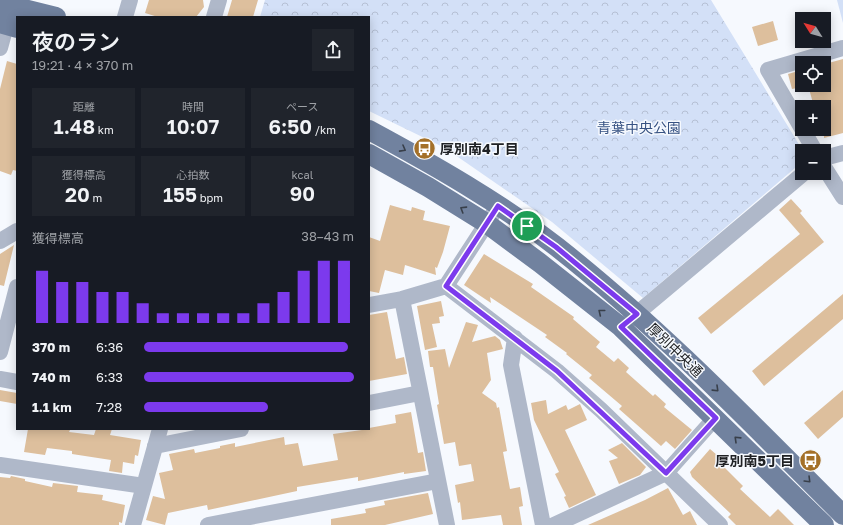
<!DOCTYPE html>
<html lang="ja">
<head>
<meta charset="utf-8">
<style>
  :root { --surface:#171b24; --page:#20242c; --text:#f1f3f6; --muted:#9ea1a6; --accent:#7c3aed }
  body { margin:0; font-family:"Golos Text","Noto Sans JP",sans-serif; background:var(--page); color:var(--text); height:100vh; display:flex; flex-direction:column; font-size:15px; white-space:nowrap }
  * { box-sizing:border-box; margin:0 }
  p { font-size:13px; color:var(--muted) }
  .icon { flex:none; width:22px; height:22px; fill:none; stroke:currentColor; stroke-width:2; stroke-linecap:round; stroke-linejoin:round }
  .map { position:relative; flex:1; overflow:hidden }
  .details { position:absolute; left:16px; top:16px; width:354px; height:414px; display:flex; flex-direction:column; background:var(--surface); border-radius:0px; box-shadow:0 2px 10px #0003 }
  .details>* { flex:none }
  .needle { width:26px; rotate:307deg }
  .tools { position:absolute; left:795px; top:12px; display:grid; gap:8px }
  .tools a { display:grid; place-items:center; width:36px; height:36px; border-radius:0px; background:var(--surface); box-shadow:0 2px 10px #0003; font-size:20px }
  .pin { position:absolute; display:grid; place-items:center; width:34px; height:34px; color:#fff; margin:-17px; border:2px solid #fff; border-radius:50%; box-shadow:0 1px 4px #0007 }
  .round { display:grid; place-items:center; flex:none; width:42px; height:42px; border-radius:0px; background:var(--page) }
  .summary { display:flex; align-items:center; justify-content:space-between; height:68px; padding:0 16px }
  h1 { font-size:22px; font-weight:600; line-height:30px }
  .figures { display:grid; grid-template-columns:repeat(3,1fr); gap:6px; height:68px; padding:4px 16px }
  .figures div { display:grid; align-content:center; border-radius:0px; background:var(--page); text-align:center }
  .figures b { font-size:20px; font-weight:600 }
  .figures small { font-size:11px; font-weight:400 }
  .figures p { font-size:11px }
  .chart { height:112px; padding:8px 16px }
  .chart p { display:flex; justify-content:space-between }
  .chart svg { width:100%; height:72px; margin-top:4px; stroke:var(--accent); stroke-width:6 }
  ul { padding:0 16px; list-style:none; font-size:13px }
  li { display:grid; grid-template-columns:64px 48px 1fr; align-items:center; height:30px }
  li i { height:10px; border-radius:5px; background:var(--accent) }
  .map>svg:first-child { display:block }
  .green { fill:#d3e0f7 }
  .park { fill:url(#park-crowns) }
  .building { fill:#ddbf9d }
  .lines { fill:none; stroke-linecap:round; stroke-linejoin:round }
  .minor { stroke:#afb8c9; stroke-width:16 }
  .major { stroke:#71829f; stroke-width:20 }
  .oneway { stroke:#383f4a }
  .route-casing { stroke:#fff; stroke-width:8 }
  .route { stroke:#7c3aed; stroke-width:5 }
  .labels { text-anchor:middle; stroke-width:3; stroke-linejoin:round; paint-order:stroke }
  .park-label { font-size:14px; fill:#375283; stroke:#f6f9fe }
  .poi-label { font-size:14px; font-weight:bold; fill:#202225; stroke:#f6f9fe; text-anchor:start }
  .street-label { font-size:14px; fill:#202225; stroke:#f6f9fe }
</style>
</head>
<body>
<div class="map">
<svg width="843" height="525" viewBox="0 0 843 525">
  <defs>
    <pattern id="park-crowns" width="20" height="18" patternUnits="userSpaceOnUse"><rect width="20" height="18" fill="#d3e0f7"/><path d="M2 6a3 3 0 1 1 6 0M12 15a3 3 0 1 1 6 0" fill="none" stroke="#b5c0d4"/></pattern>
  </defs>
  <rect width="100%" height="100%" fill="#f6f9fe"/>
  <path class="green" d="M837,0H843V23Z"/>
  <path class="park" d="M265,0H711L803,151H802V162L643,298L552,222L445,148L369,111V17H260Z"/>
  <path class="building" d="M149,0H203L204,7L196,17H158L145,13Z
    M232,0H258L253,17H227Z
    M773,21L778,40L758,46L752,27Z
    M843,59V133L824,138V107H814L808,85H830L825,64Z
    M7,61L17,64V171L13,170L11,175L0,171V89Z
    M802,70V87L792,89L788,74Z
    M791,199L802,211L800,213L824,242L711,334L698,318L800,234L779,210Z
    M390,205L411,211L412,207L425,211L423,220L450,226L443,252L437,268L435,267L436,275L405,265L403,275L385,270L379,293L369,291V237L380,241Z
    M14,245L4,286L0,285V254Z
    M484,254L533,284L531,287L574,317L573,319L600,342L596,347L614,362L618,358L629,368L626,372L653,396L655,394L666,404L664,407L692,430L675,449L666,441L661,446L619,409L622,406L589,378L592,375L566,354L567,353L545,337L547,335L490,297L491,303L464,285Z
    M843,294V319L764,386L752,371Z
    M441,301L444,316L439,317L440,323L432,324L437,347L425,350L417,306Z
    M387,312L396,359L404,357L407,374L369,381V315Z
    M466,322L478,325L472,342L495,336L500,340L503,349L487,353L491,380L482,393L496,403L497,408L499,407L507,451L503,452L510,489L520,487L523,506L519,507L522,525H503L501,515L462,520L460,502L458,503L455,485L474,481L471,464L459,466L455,442L444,444L437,405L439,404L433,367H430L428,351L445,349L449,368Z
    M0,390L17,393V404L0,401Z
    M843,390V417L818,439L804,423Z
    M546,400L548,414L566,405L568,410L580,404L587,420L565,430L596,495L569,508L564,497L566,496L555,474L559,472L534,420L531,403Z
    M411,412L418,453L423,452L426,471L404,474V472L358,481V477L297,487V491L208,510L207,505L168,513L165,525L146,520L153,496L165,499L159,473L173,470L169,454L194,449L195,453L220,448V446L235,443V447L284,437L285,445L298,443L303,466L338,460L333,434L369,429V428L396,423L395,415Z
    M28,429H63L70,430L69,432L94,435L96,429H112L110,435L141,440L138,456L135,455L134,464L123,462L122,473L109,471L111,460L72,454V451L47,448L45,455L24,452Z
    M622,443L646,467L640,475L619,484L609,461L618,458L608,450Z
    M710,449L725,462L722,465L743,486L740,489L770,517L778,509L794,525H736L728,517L731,514L692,477L690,472Z
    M11,476L25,479V481L52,487L53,483L78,486L77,492L103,495L102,500L125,505L122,523L119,522V525H0V477L10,478Z
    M668,488L683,515L690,511L697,525H588L645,500Z
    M428,493L433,514L385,525H331V519L366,513L365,509L385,505L384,501Z"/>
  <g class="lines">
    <path class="minor" d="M125,17L130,0
      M214,17L219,0
      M0,48L9,15
      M815,151L768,70L843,48
      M824,158L843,153
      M824,167L843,197
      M0,241L17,231
      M446,286L557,371L601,410L720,525
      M402,299L447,525
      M369,305L402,299L446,286L498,206
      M628,321L804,173
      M515,338L511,365L543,525
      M0,352L17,287
      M0,379L17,382
      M369,403L420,393
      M155,446L241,429
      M0,465L144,486
      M133,525L160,429
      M208,525L438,481
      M554,525L666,473L715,418"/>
    <path class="major" d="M0,3L56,17
      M0,23L17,28
      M369,130C434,165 499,202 557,247C660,328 751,423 843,515
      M369,154L428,187L486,223L540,263L621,327L824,525"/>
  </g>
  <defs><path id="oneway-chevron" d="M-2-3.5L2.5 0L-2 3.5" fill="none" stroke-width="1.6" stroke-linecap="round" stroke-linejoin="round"/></defs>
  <g class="oneway">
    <use href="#oneway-chevron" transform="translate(403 149) rotate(29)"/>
    <use href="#oneway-chevron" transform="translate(463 209) rotate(-148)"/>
    <use href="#oneway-chevron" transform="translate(601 312) rotate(-141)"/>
    <use href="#oneway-chevron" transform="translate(716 389) rotate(44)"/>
    <use href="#oneway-chevron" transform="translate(737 439) rotate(-136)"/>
    <use href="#oneway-chevron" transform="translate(808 480) rotate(45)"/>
  </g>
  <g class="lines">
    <defs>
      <path id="route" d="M498,206L556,247L637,314L621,327L716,418L666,473L557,371L446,286Z"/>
    </defs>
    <use href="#route" class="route-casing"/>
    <use href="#route" class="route"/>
  </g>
  <defs>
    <symbol id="bus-disc" viewBox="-11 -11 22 22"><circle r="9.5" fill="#a47028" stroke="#f6f9fe"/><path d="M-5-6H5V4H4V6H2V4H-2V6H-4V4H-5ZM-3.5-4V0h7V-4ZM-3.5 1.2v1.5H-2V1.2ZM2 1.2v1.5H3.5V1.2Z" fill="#fff"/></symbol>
  </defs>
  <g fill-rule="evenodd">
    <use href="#bus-disc" x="412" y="136" width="25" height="25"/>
    <use href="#bus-disc" x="798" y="448" width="25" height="25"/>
  </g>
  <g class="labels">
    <g class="park-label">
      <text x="639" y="133">青葉中央公園</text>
    </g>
    <g class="poi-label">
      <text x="440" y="154">厚別南4丁目</text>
      <text x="794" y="466" text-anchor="end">厚別南5丁目</text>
    </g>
    <g class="street-label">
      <text transform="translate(675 350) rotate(44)" y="5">厚別中央通</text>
    </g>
  </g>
</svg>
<div class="tools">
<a><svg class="needle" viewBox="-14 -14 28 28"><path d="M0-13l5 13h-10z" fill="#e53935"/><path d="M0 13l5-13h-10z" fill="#9ea1a6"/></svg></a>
<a><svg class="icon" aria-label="locate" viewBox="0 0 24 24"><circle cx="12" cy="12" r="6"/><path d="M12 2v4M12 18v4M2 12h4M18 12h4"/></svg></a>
<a>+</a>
<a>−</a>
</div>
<div class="pin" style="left:527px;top:226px;background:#1e9e55"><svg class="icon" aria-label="arrive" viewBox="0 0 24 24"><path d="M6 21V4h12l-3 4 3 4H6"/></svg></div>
<section class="details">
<div class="summary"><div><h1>夜のラン</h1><p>19:21 · 4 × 370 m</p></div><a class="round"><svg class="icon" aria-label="share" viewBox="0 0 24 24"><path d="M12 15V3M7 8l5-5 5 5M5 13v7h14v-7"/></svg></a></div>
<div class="figures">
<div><p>距離</p><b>1.48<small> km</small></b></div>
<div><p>時間</p><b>10:07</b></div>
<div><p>ペース</p><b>6:50<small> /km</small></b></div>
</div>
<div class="figures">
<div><p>獲得標高</p><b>20<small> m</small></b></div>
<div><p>心拍数</p><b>155<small> bpm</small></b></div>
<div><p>kcal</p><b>90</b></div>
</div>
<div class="chart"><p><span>獲得標高</span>38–43 m</p>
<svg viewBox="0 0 160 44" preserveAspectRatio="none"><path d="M5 44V12M15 44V19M25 44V19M35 44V25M45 44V25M55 44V32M65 44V38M75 44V38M85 44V38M95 44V38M105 44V38M115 44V32M125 44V25M135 44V12M145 44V6M155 44V6"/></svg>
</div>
<ul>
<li><b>370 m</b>6:36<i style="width:97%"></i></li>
<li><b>740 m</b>6:33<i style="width:100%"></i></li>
<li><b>1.1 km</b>7:28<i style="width:59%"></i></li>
</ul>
</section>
</div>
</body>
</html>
